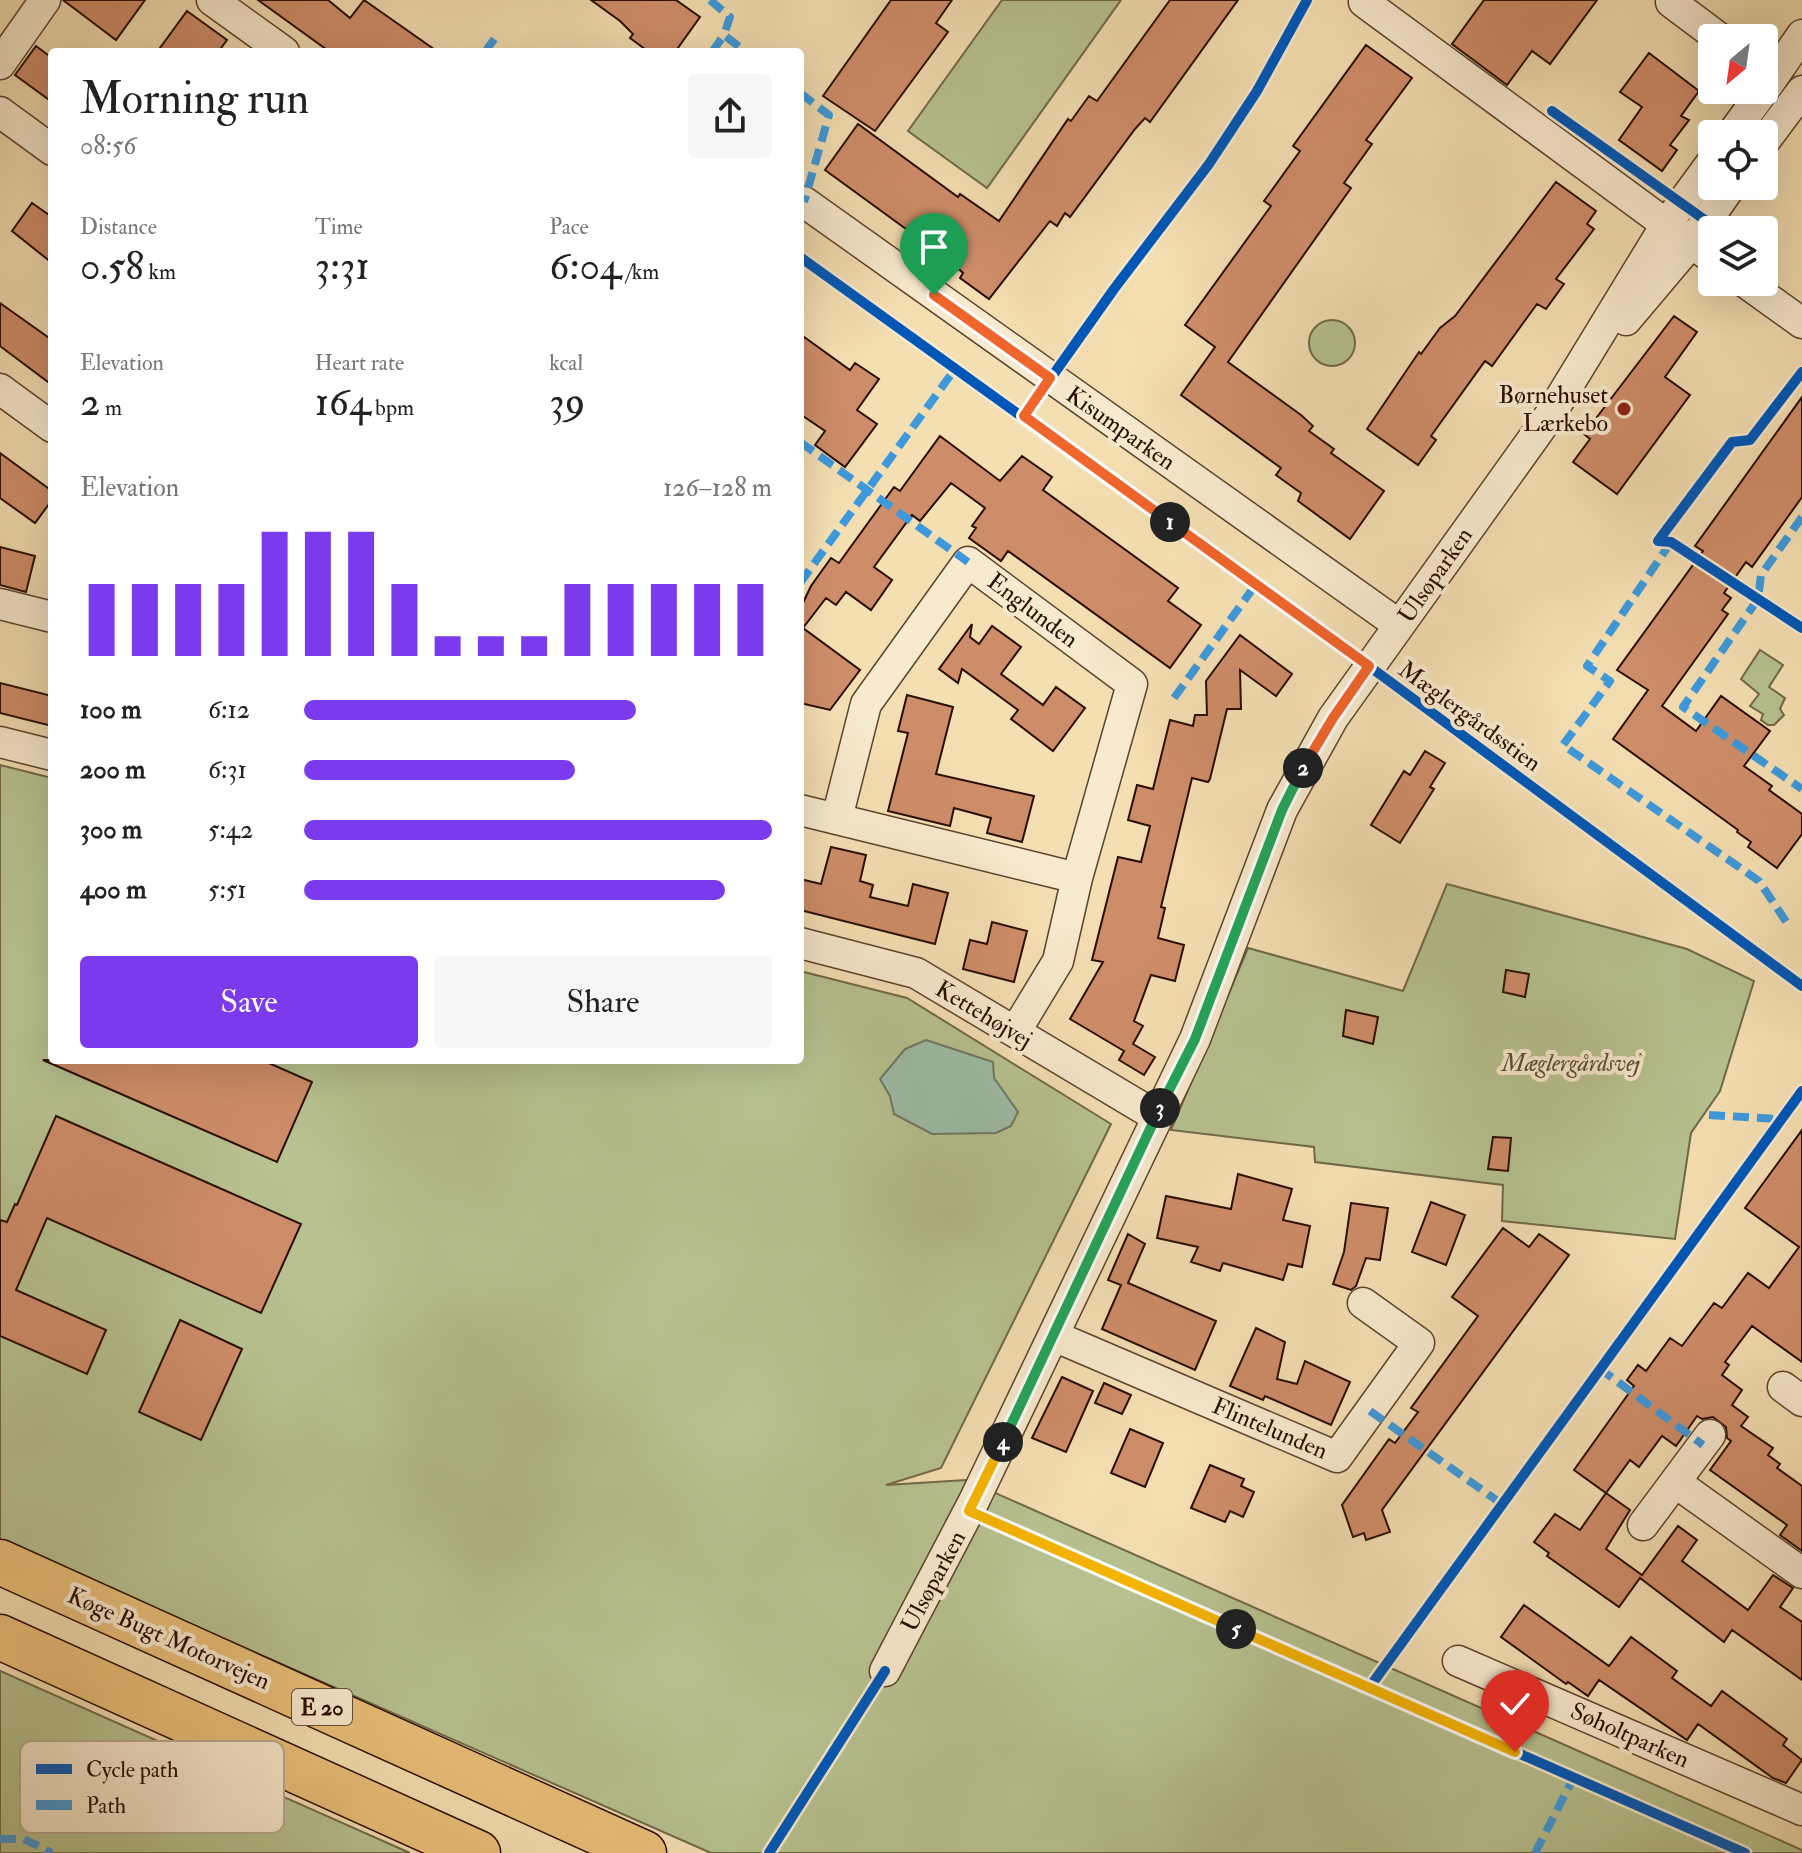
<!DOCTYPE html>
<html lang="en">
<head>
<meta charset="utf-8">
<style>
  :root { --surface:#fff; --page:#f6f6f6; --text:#222; --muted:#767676; --accent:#7c3aed }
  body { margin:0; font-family:"IM FELL Double Pica",serif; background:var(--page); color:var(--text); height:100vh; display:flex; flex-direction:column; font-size:30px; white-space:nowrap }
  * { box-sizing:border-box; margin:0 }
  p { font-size:26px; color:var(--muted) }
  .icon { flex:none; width:44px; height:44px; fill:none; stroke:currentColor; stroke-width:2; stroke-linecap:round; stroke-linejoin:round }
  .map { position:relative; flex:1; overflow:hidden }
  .side { position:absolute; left:48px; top:48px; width:756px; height:1016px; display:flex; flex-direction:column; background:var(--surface); border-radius:8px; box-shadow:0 8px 32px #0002 }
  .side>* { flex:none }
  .needle { width:52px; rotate:209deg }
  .controls { position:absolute; left:1698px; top:24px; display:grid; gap:16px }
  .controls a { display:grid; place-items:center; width:80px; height:80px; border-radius:8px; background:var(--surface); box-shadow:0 8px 32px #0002; font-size:40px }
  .pin { position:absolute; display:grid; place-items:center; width:68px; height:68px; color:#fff; margin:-82px -34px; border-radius:50% 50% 50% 0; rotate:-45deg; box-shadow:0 0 8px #0007 }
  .pin .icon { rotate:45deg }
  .km { position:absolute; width:40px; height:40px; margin:-20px; border-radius:50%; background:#222; color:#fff; font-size:22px; line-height:40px; text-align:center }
  .round { display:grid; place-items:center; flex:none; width:84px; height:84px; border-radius:8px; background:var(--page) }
  .head { display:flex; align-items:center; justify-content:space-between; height:136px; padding:0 32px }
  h1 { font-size:44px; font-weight:600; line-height:60px }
  .stats { display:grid; grid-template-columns:repeat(3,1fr); gap:12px; height:136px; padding:8px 32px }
  .stats div { display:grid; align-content:center }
  .stats b { font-size:40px; font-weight:600 }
  .stats small { font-size:22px; font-weight:400 }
  .stats p { font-size:22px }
  .chart { height:224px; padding:16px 32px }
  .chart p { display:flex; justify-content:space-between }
  .chart svg { width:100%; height:144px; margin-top:8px; stroke:var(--accent); stroke-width:6 }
  .cta { display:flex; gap:16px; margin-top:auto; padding:16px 32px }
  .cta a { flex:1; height:92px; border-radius:8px; background:var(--accent); color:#fff; font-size:32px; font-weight:600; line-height:92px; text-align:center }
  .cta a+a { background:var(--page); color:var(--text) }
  ul { padding:0 32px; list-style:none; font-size:26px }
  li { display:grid; grid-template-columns:128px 96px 1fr; align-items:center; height:60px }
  li i { height:20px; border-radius:10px; background:var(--accent) }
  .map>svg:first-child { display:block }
  .green { fill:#b7c290; stroke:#706848; stroke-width:2 }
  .water { fill:#9dbda8; stroke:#6f7765; stroke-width:2 }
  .building { fill:#ce8d69; stroke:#290d00; stroke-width:2 }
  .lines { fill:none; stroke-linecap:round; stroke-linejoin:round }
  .street-casing { stroke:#5c422d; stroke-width:33 }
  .highway-casing { stroke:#290d00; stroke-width:47 }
  .street { stroke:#f8eace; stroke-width:30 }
  .highway { stroke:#eac07a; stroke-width:44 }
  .quiet { stroke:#3d99dc; stroke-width:8; stroke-dasharray:16 8; stroke-linecap:butt }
  .cycleway-casing { stroke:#f8eace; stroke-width:15 }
  .cycleway { stroke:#0057b8; stroke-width:10 }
  .split-1-casing { stroke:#fff; stroke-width:16 }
  .split-2-casing { stroke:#fff; stroke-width:16 }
  .split-3-casing { stroke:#fff; stroke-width:16 }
  .split-4-casing { stroke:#fff; stroke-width:16 }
  .split-5-casing { stroke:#fff; stroke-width:16 }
  .split-6-casing { stroke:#fff; stroke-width:16 }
  .split-1 { stroke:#f0652b; stroke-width:10 }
  .split-2 { stroke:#f0652b; stroke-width:10 }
  .split-3 { stroke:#22a559; stroke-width:10 }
  .split-4 { stroke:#22a559; stroke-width:10 }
  .split-5 { stroke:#f5b400; stroke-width:10 }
  .split-6 { stroke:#f5b400; stroke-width:10 }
  .poi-dot { fill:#8f2418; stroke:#f8eace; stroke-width:3 }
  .labels { text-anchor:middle; stroke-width:8; stroke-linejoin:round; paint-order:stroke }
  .shield { fill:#f8eace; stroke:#674f3e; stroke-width:2 }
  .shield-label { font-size:22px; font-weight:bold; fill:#290d00 }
  .poi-label { font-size:24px; fill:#290d00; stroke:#f8eace; text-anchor:end }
  .street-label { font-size:24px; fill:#290d00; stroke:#f8eace }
  .park-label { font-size:24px; font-style:italic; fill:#5b4c32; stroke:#f8eace }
  .key { fill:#f8eace; stroke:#baa890; stroke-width:2 }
  .key-label { font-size:22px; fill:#290d00 }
</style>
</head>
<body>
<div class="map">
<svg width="1802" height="1853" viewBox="0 0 1802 1853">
  <rect width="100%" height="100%" fill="#f4dfb3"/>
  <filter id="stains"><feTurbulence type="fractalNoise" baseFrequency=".0025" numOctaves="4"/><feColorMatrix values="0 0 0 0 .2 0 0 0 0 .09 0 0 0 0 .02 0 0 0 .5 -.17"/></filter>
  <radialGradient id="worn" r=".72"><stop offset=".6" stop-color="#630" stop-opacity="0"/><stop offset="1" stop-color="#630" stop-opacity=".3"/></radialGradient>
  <path class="green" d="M1002,0H1121L987,188L908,131Z
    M1309 343a23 23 0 1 1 46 0a23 23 0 1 1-46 0Z
    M1760,650L1783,665L1769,687L1785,698L1780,709L1784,715L1774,725H1768L1761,720L1763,714L1750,706L1759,694L1741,679Z
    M0,765L52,778V1060H800V971L907,998L1111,1124L941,1468L886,1485L966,1480L1802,1850V1853H711L0,1540Z
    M1447,884L1687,949L1754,981L1720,1091L1691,1133L1675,1239L1502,1221L1503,1185L1315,1162L1314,1147L1171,1130L1248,948L1403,991Z
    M0,1671L410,1853H0Z"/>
  <path class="water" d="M926,1040L993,1062L994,1078L1018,1112L1011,1126L996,1133L932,1134L894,1114L890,1096L880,1079L905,1049Z"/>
  <path class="building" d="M63,0H145L116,40Z
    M258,0H328L350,18L364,0L438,52H330Z
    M591,0H676L700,17L675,52H649L630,38L633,34L620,21Z
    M891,0H952L936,23L948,32L875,131L823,96Z
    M1170,0H1238L1150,122L1145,118L1135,129L1070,217L1065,213L1057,226L1050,221L989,299L960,278L963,273L950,261L825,170L858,124L958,197L960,194L999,221L1068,119L1071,121L1089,96L1097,101Z
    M1484,0H1597L1550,64L1532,51L1507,85L1452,44Z
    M187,11L227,40L218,52H157Z
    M1366,45L1412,78L1366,140L1372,144L1344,183L1351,188L1228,362L1301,415L1313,426L1309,431L1334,449L1331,453L1384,491L1350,539L1298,501L1301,493L1276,475L1281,468L1181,395L1215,347L1185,325L1271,206L1264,201L1300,151L1293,146Z
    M36,46L52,58V102L15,75Z
    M1649,53L1699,91L1681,116L1689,120L1670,145L1677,150L1662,171L1619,140L1642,107L1620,92Z
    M1556,182L1596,211L1587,224L1594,229L1556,279L1564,284L1546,309L1537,304L1492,366L1485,361L1431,436L1436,440L1418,465L1367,429L1419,352L1421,354L1440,328L1455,316Z
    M32,203L52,217V263L12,231Z
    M0,303L52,340V385L0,346Z
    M1674,316L1697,332L1665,377L1690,395L1617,494L1573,462L1590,439L1584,434Z
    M800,334L850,370L855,363L879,379L857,410L877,424L845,467L815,445L825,431L800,414Z
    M1802,397V497L1752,567L1746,562L1724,593L1731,598L1722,610L1728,614L1662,706L1696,731L1721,696L1770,731L1744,766L1772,786L1769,790L1802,814V834L1777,868L1748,847L1751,842L1737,832L1738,830L1613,739L1648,690L1617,670L1703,551L1695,546Z
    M940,436L1000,481L1022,456L1052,477L1043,490L1178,588L1168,601L1201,625L1170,668L1008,551L1001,561L969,538L976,528L972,526L985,508L951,483L920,521L912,515L874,567L892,580L871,610L846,592L836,605L826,598L803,628L860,670L830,710L800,703V609L811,586L831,558L839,563L894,487L900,491Z
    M0,453L52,491V500L35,523L0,498Z
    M0,547L35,556L26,592L0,585Z
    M972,624L970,637L979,644L992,626L1021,647L1001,674L1043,705L1056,687L1085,708L1053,751L1011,719L1018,710L962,669L958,683L939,669Z
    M1240,635L1292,674L1276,696L1240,670L1241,709H1227L1210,779L1208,782L1192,778L1161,907L1165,908L1158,938L1184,945L1175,981L1151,975L1134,1021L1143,1026L1133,1044L1155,1057L1144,1075L1119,1060L1124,1051L1070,1019L1103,962L1092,960L1118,857L1141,862L1150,826L1128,820L1137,785L1153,789L1170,720L1193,726L1195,715H1207L1206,681Z
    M0,683L52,696V726L0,713Z
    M907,695L953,707L936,774L1034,796L1022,842L987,833L991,818L954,808L950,826L888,811L908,733L898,731Z
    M1425,751L1445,763L1430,787L1434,789L1400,843L1371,825L1404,771L1410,775Z
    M831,847L866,855L860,881L873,885L870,897L908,906L913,884L948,893L935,944L800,910V879L821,884Z
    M992,922L1027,931L1014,982L963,969L970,940L987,944Z
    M1506,970L1529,974L1525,997L1503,992Z
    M1346,1010L1378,1017L1373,1044L1343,1036Z
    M43,1060H262L312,1082L277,1162Z
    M56,1116L301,1224L261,1313L47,1218L16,1290L106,1330L87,1374L0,1336V1220L7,1222L15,1204L17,1205Z
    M1802,1130V1362L1752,1326L1725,1362L1729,1365L1722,1375L1742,1390L1732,1405L1748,1417L1741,1426L1773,1448L1768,1455L1780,1464L1777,1468L1802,1486V1551L1780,1535L1787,1525L1710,1470L1731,1441L1727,1438L1726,1427L1713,1417L1702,1419L1697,1416L1676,1446L1662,1436L1639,1467L1630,1460L1606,1493L1574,1470L1634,1386L1627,1380L1638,1365L1646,1371L1670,1338L1682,1346L1714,1303L1722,1308L1748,1273L1769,1288L1799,1247L1745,1208Z
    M1493,1137L1511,1138L1508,1171L1488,1169Z
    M1238,1174L1292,1189L1283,1220L1310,1226L1302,1267L1288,1264L1283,1280L1223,1263L1220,1271L1191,1262L1198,1247L1157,1238L1166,1196L1231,1209Z
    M1431,1202L1465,1215L1446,1265L1412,1252Z
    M1351,1203L1388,1208L1380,1260L1366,1258L1356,1286L1351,1290L1333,1284L1344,1252Z
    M1503,1228L1529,1247L1539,1234L1569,1255L1382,1510L1390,1532L1366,1540L1364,1533L1353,1537L1342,1505L1389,1439L1395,1443L1418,1412L1411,1408L1478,1316L1452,1297Z
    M1128,1234L1145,1244L1128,1283L1216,1321L1195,1370L1102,1329L1121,1285L1108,1280Z
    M180,1320L242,1349L201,1440L139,1412Z
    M1256,1328L1285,1342L1277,1379L1297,1384L1305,1361L1350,1382L1331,1425L1265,1396L1263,1400L1230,1386Z
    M1062,1377L1093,1391L1066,1452L1032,1438Z
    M1104,1383L1131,1395L1122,1414L1095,1403Z
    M1130,1429L1163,1443L1145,1487L1111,1473Z
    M1210,1465L1244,1479L1241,1486L1254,1492L1243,1517L1230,1511L1225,1522L1191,1508Z
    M1606,1493L1630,1510L1606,1549L1642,1575L1678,1526L1697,1540L1682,1561L1748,1610L1773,1575L1793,1588L1780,1607L1802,1622V1680L1732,1630L1724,1642L1640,1578L1619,1607L1547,1556L1549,1553L1534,1542L1555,1514L1580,1530Z
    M1524,1605L1609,1666L1631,1637L1677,1671L1672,1678L1711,1706L1722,1691L1787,1739L1783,1745L1802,1760L1786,1783L1773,1778L1698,1724L1687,1740L1599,1680L1588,1696L1568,1682L1566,1684L1501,1637Z"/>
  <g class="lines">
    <defs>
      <path id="street" d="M212,0L284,52
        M1364,2L1712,258
        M1671,2L1719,38
        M0,64L45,0
        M1764,90L1802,35
        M0,112L52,150
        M1732,134L1764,90
        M1764,142L1802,91
        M804,202L1399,625
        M1745,282L1802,323
        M1626,320L1691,243L1731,186
        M0,389L52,427
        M0,604L52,617
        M0,742L52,755
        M800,810L1077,878
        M837,818L866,704L968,562L1132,684L1077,878L1058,961L1015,1032
        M800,943L916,973L1156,1116
        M1054,1336L1337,1457L1419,1343L1363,1303
        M1783,1387L1802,1401
        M1675,1482L1802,1573
        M1643,1525L1710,1435
        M1458,1661L1802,1810
        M885,1671L974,1501L1195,1039L1282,810L1333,718L1550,415L1666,225L1712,162"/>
      <path id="highway" d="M0,1562L644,1853
        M0,1637L478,1853"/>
    </defs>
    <use href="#street" class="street-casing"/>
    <use href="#highway" class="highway-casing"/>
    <use href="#street" class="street"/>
    <use href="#highway" class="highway"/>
    <path class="quiet" d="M710,0L730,17L724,35L746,52
      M485,52L495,38
      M712,52L724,35
      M800,93L829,115L804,202
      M800,442L968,562
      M1802,517L1761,575L1758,599L1683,707L1802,789
      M1671,542L1587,666L1610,681L1563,745L1759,881L1787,923
      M800,583L955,369
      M1174,698L1256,584
      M1709,1115L1779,1119
      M1599,1368L1703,1445
      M1370,1411L1502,1504
      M0,1839H24L52,1853
      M1535,1853L1577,1771"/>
    <defs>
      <path id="cycleway" d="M1552,111L1719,230
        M800,257L1381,675L1802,986
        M1024,416L1114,289L1209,164L1257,91L1307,0
        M1658,541L1732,442L1750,440L1802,372
        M1658,541L1671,542L1802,628
        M969,1511L1745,1853
        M1369,1688L1802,1091
        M769,1853L885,1671"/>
    </defs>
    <use href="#cycleway" class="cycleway-casing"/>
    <use href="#cycleway" class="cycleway"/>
  </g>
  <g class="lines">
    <defs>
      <path id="split-1" d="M934,295L1050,378L1024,416L1170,522"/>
      <path id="split-2" d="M1170,522L1369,666L1333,718L1303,768"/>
      <path id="split-3" d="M1160,1108L1195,1039L1282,810L1303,768"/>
      <path id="split-4" d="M1003,1442L1160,1108"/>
      <path id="split-5" d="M1003,1442L969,1511L1236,1629"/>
      <path id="split-6" d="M1236,1629L1515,1752"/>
    </defs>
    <use href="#split-1" class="split-1-casing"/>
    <use href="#split-2" class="split-2-casing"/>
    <use href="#split-3" class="split-3-casing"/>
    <use href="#split-4" class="split-4-casing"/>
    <use href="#split-5" class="split-5-casing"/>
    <use href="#split-6" class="split-6-casing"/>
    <use href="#split-1" class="split-1"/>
    <use href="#split-2" class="split-2"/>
    <use href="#split-3" class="split-3"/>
    <use href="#split-4" class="split-4"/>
    <use href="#split-5" class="split-5"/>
    <use href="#split-6" class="split-6"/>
  </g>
  <circle class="poi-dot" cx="1624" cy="409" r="8"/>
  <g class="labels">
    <rect class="shield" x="292" y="1689" width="60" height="36" rx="6"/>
    <g class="shield-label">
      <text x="322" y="1715">E 20</text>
    </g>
    <g class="poi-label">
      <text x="1608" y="403">Børnehuset<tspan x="1608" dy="28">Lærkebo</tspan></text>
    </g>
    <g class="street-label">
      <text transform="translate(1121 428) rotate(35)" y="8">Kisumparken</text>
      <text transform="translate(1435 575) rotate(-55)" y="8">Ulsøparken</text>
      <text transform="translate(1033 610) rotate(37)" y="8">Englunden</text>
      <text transform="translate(1470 716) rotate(36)" y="8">Mæglergårdsstien</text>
      <text transform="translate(984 1014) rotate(31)" y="8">Kettehøjvej</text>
      <text transform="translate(1270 1428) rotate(23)" y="8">Flintelunden</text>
      <text transform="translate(933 1581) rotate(-62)" y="8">Ulsøparken</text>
      <text transform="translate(169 1638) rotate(24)" y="8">Køge Bugt Motorvejen</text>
      <text transform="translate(1630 1735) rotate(24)" y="8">Søholtparken</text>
    </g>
    <g class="park-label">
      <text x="1571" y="1071">Mæglergårdsvej</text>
    </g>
  </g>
  <rect x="20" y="1741" width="264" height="92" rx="12" class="key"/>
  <rect x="36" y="1764" width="36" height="10" fill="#0057b8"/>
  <rect x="36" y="1800" width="36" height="10" fill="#3d99dc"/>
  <g class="key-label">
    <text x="86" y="1777">Cycle path</text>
    <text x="86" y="1813">Path</text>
  </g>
  <rect width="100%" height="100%" filter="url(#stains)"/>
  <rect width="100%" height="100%" fill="url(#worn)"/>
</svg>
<div class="controls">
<a><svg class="needle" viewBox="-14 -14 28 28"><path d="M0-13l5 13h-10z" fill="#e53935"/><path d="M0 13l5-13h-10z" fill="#767676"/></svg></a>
<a><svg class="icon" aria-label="locate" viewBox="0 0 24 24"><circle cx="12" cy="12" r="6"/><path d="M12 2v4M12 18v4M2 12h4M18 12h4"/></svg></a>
<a><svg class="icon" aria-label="layers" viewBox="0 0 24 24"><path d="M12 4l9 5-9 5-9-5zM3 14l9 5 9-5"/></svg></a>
</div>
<div class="pin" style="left:934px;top:295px;background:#1e9e55"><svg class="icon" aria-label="arrive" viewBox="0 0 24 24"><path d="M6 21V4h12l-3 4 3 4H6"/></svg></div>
<div class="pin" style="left:1515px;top:1752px;background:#d93025"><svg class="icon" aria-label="check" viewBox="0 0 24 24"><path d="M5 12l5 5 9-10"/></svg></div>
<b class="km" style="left:1170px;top:522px">1</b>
<b class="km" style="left:1303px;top:768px">2</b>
<b class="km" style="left:1160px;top:1108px">3</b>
<b class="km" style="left:1003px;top:1442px">4</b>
<b class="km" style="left:1236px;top:1629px">5</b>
<section class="side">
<div class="head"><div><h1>Morning run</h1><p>08:56</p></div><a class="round"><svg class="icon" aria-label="share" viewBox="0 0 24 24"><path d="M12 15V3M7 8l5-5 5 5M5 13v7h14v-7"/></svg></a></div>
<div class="stats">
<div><p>Distance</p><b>0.58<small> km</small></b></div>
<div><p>Time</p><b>3:31</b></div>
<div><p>Pace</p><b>6:04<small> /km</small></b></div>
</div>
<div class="stats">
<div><p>Elevation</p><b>2<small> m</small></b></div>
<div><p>Heart rate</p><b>164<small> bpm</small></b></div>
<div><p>kcal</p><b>39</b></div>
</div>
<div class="chart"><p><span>Elevation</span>126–128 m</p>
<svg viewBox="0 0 160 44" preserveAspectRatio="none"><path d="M5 44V22M15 44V22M25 44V22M35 44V22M45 44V6M55 44V6M65 44V6M75 44V22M85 44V38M95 44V38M105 44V38M115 44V22M125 44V22M135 44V22M145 44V22M155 44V22"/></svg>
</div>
<ul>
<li><b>100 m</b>6:12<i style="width:71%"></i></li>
<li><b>200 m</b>6:31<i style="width:58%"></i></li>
<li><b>300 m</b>5:42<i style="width:100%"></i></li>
<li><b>400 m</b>5:51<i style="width:90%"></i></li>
</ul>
<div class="cta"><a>Save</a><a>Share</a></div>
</section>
</div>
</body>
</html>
